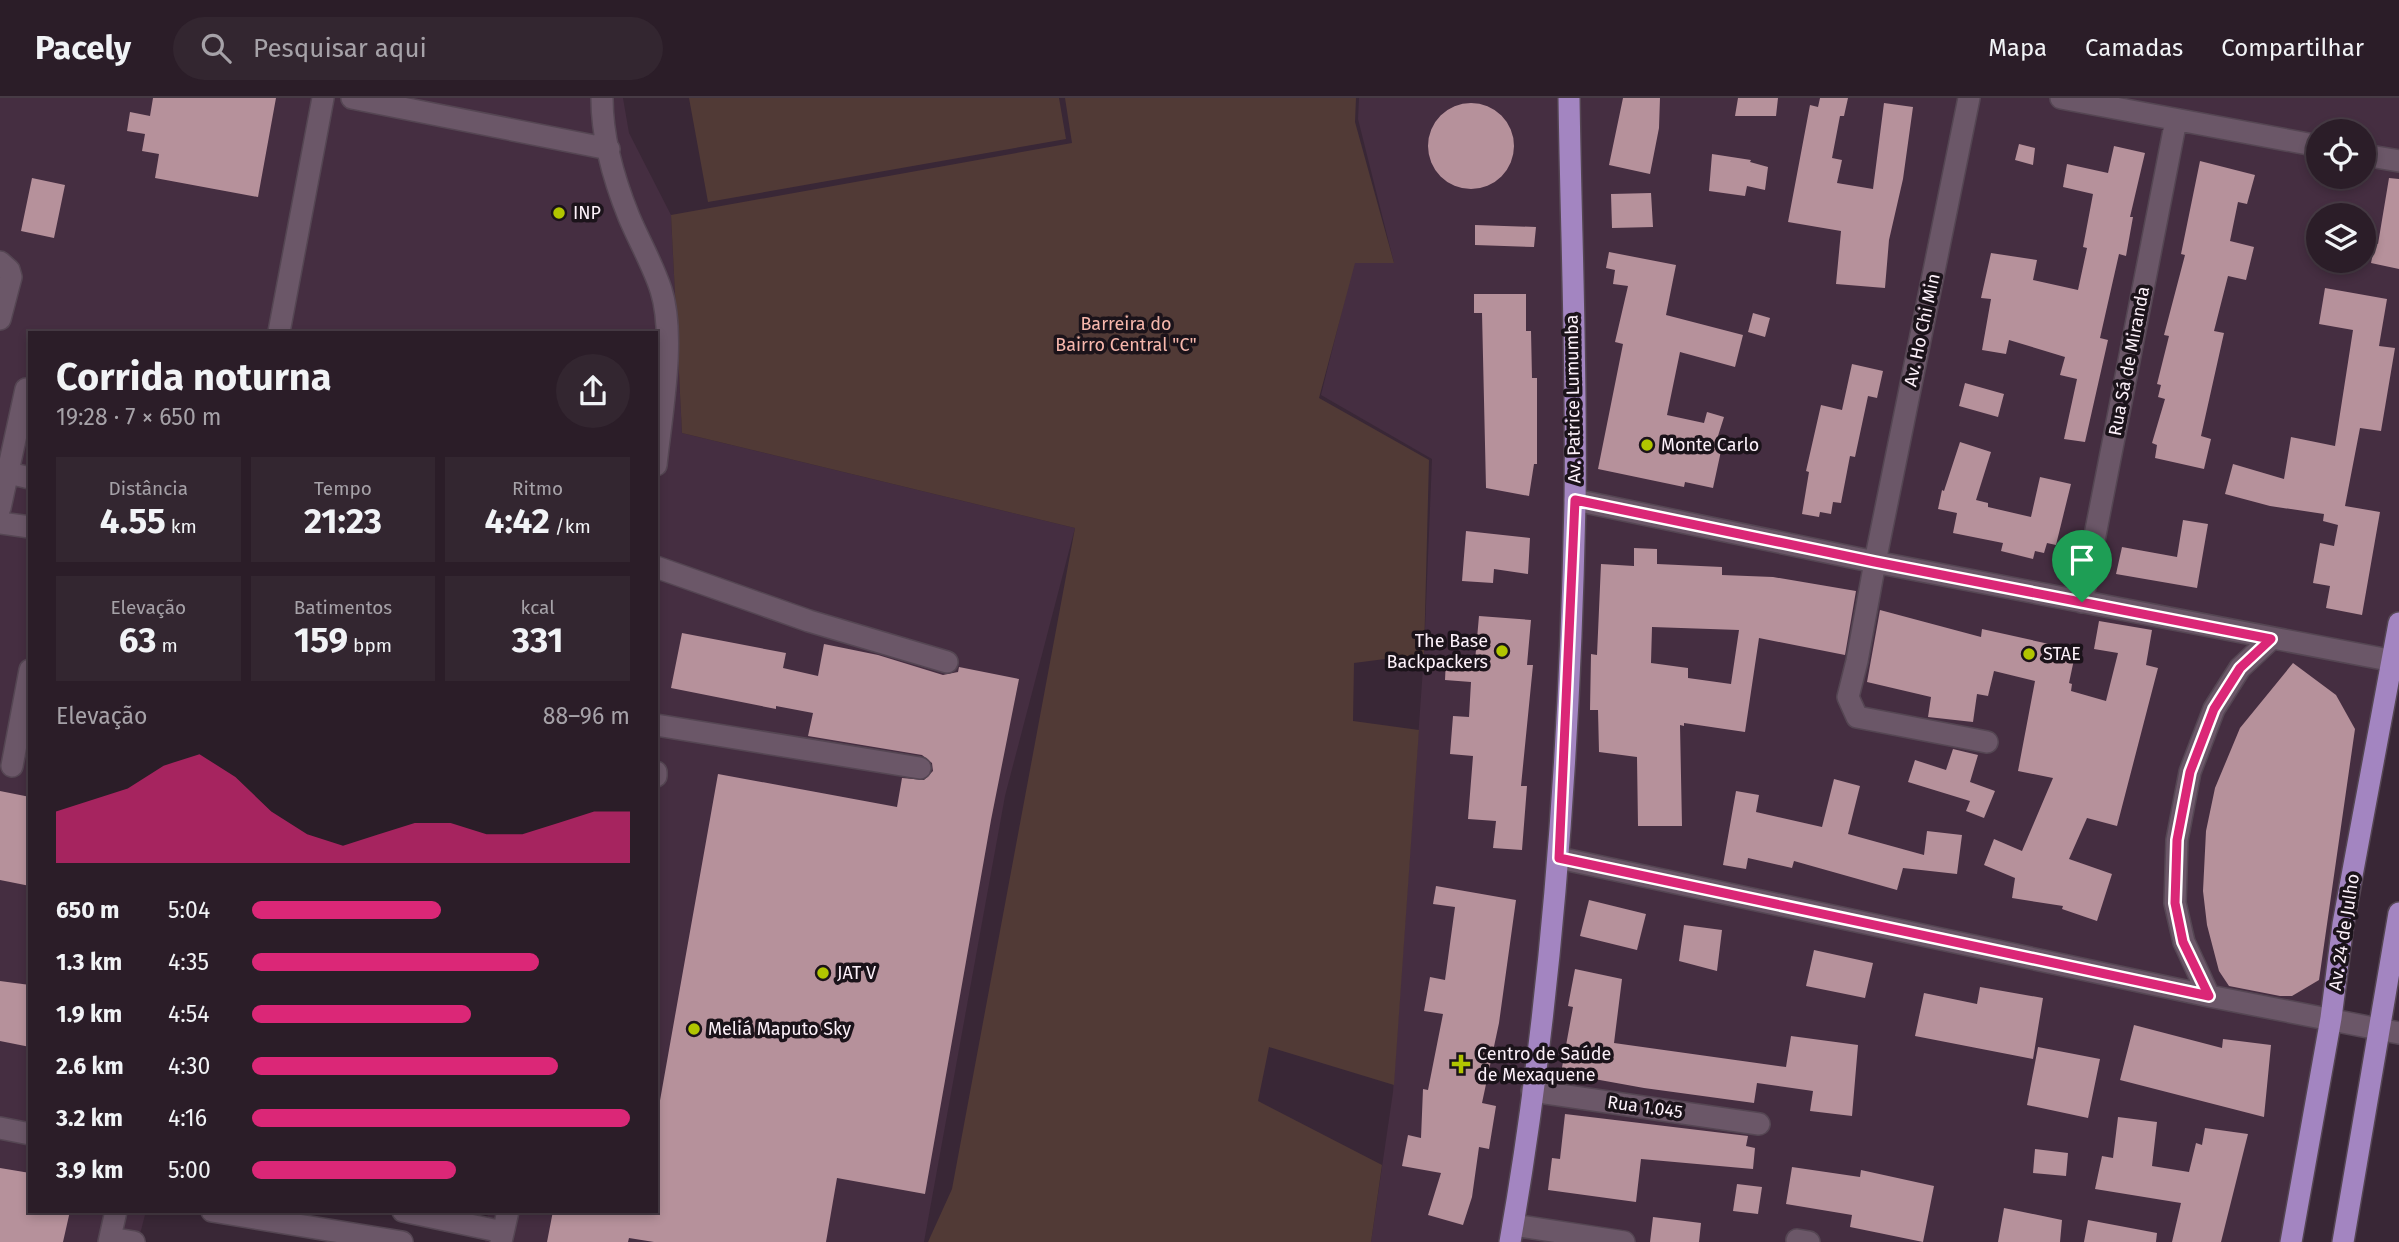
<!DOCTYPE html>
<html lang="pt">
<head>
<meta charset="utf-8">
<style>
  :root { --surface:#2b1d28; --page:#332630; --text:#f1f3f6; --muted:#a6a2a8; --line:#473b45; --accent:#db2777 }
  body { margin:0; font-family:"Fira Sans",sans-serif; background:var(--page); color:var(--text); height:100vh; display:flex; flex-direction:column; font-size:26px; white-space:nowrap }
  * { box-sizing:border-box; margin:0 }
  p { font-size:23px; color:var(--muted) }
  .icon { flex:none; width:38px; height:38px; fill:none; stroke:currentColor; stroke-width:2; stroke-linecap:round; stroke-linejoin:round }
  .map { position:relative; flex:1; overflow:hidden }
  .details { position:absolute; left:28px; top:233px; width:630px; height:882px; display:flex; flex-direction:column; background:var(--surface); border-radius:0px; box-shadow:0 4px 10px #0003,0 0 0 2px var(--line) }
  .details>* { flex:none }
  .buttons { position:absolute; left:2306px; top:21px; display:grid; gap:14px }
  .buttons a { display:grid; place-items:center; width:70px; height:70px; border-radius:50%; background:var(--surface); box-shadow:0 4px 10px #0003,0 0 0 2px var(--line); font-size:35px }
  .pin { position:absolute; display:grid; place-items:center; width:60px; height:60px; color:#fff; margin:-72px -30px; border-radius:50% 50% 50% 0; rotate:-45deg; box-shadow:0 0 7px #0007 }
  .pin .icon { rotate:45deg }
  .round { display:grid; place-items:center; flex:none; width:74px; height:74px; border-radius:37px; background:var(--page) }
  .overview { display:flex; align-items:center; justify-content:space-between; height:119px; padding:0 28px }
  h1 { font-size:38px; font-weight:700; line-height:52px }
  .metrics { display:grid; grid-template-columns:repeat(3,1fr); gap:10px; height:119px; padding:7px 28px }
  .metrics div { display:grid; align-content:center; border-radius:0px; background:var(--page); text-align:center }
  .metrics b { font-size:35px; font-weight:700 }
  .metrics small { font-size:19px; font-weight:400 }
  .metrics p { font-size:19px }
  .chart { height:196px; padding:14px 28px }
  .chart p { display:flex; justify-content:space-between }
  .chart svg { width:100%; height:126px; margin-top:7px; fill:var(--accent); opacity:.7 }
  ul { padding:0 28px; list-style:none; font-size:23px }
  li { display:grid; grid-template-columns:112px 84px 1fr; align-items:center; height:52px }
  li i { height:18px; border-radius:9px; background:var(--accent) }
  header { display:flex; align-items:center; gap:42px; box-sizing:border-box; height:98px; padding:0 35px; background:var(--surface); border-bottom:2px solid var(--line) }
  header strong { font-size:33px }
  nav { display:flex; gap:38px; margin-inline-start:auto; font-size:24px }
  .search { width:490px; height:63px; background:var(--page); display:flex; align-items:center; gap:18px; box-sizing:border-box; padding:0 24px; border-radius:38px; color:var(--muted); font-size:26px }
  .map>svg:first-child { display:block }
  .built { fill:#452e41; fill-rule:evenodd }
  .green { fill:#513a36 }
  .building { fill:#b6919b; fill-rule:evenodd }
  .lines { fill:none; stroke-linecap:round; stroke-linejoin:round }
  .minor-casing { stroke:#554653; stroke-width:24 }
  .major-casing { stroke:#554653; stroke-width:24 }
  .minor { stroke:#6b5768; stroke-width:21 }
  .major { stroke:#a385c1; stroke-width:21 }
  .route-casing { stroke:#fff; stroke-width:14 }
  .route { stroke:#db2777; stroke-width:9 }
  .poi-dot { fill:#b1c500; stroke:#1b131a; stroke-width:2.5 }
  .labels { text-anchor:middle; stroke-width:7; stroke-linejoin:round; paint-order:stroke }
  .poi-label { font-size:18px; fill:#fdf1fa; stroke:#1b131a; text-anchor:start }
  .park-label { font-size:18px; fill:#f7b7ac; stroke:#1b131a }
  .street-label { font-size:18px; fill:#fdf1fa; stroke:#1b131a }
</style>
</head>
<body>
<header>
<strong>Pacely</strong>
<div class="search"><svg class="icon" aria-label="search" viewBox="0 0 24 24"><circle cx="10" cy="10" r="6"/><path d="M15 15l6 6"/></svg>Pesquisar aqui</div>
<nav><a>Mapa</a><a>Camadas</a><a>Compartilhar</a></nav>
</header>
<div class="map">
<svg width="2399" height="1144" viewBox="0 0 2399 1144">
  <rect width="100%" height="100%" fill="#392736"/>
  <path class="built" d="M0,0H623L629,35L671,117L682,335L1075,430L1005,698L924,1144H485L488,1113H656V234H30V1113H146L138,1144H0Z
    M1359,0H2399V546L2287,1144H1371L1393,994L1424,556L1432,361L1321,297L1354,164L1394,165L1358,21ZM2319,33H2364V79H2319ZM2319,117H2364V163H2319Z"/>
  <path class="green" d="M689,0H1059L1066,41L708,104Z
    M1065,0H1356L1355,24L1394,165H1355L1319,300L1429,362L1424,556L1354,565L1353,623L1419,632L1394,987L1269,949L1258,1003L1382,1067L1371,1144H928L952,1091L1075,430L682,335L671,117L1072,45Z"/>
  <path class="building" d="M153,0H276L258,99L155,80L159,56L142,53L145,36L127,33L130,14L150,18Z
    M1623,0H1660L1659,30L1650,76L1609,67Z
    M1738,0H1778L1776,18H1735Z
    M1820,0H1848L1844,18H1840L1832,60L1842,62L1837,85L1873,91L1884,5L1913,9L1903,81L1889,142L1885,190L1836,186L1841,133L1788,124L1810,7L1818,9Z
    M1428 48a43 43 0 1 1 86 0a43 43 0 1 1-86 0Z
    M2019,46L2035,50L2033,67L2015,62Z
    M2114,48L2145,55L2130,119H2133L2126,158L2119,156L2100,240L2108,242L2085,344L2064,341L2077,281L2060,277L2065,259L2009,242L2006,256L1982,252L1991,201L1981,200L1991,155L2037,162L2033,182L2078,192L2087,150L2083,149L2093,96L2063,89L2067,66L2108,75Z
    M1712,56L1751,62L1750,64L1768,69L1765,92L1747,88L1745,98L1709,93Z
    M2200,63L2255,77L2247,106L2238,104L2230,143L2254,149L2246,182L2228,178L2214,233L2224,235L2201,338L2211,341L2204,371L2155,360L2157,347L2152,345L2165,301L2158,299L2161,287L2157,286L2169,238L2164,237L2185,157L2181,156Z
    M32,80L65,87L54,140L21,133Z
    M2389,80L2399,81V171L2371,165L2375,145L2378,146Z
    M1651,95L1653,129L1612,130L1611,96Z
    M1475,127L1536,129L1534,149L1475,147Z
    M1609,154L1676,167L1666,217L1743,237L1735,269L1680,254L1667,317L1704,325L1707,314L1724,319L1718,338L1724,339L1713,390L1685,384L1684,389L1598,371L1623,246L1615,244L1628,188L1613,186L1615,172L1606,170Z
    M2325,190L2387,201L2379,248L2395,250L2381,333L2360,330L2345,408L2380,414L2362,517L2326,510L2330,488L2313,485L2320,445L2334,448L2338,427L2323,423L2324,416L2270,408L2225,396L2233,366L2284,381L2291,339L2335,348L2353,232L2319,226Z
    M1474,196H1526V233H1531L1532,280H1537V366H1534L1529,398L1486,390L1482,215H1474Z
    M1753,215L1770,220L1765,239L1748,234Z
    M1852,266L1883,273L1877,300L1868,298L1855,359L1850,358L1841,405L1833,404L1831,416L1820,414L1819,419L1802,416L1809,374L1806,373L1821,307L1842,312Z
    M1965,285L2004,296L1998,319L1959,308Z
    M1960,344L1991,354L1976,402L1988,405V409L2031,419L2040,379L2071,386L2056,447L2047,445L2044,455L2035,453L2033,461L2001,453L2003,445L1953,435L1957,415L1938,411L1942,392L1944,393Z
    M2183,422L2208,426L2197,490L2116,476L2122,449L2177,459Z
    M1466,433L1530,440L1528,476L1494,471L1493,485L1462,483Z
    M1634,450L1657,451V466L1722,469V477L1773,479L1856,493L1845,557L1759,540L1745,634L1684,625V628L1680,627L1682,728H1638L1637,659L1599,654L1598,612H1590L1591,556L1597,557L1601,466L1634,468ZM1652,529L1739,532L1731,586L1688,580V570L1651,565Z
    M1880,512L1981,539L1982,531L2076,552L2069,585L2072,586L2071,593L2106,603L2118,555L2094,551L2099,523L2152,532L2146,567L2158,570L2117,728L2087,720L2069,761L2112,776L2097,823L2062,811L2063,808L2012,800L2015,780L1984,767L1994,741L2022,753L2053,680L2018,673L2035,583L1994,573L1988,598L1977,596L1973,624L1928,619L1931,599L1867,584Z
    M1479,518L1531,522L1527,567H1533L1521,688H1527L1522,752L1493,750L1496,723L1468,721L1473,658L1450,656L1453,618L1469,619L1471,584L1445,582L1446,561L1475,563Z
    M682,535L786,555L783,570L818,578L824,546L878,557L943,577L958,574L959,569L1019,581L991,722L925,1096L837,1080L826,1144H654L629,1140L628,1144H547L553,1113H656V1068L660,1048L656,1047V1025L718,676L897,709L902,680L924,682L933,673L932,665L922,657L808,638L813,615L776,608V611L671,590Z
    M2293,565L2336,597L2355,631L2319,882L2292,898H2280L2229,888L2219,873L2207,827L2203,793L2206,733L2215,690L2240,630Z
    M1953,651L1978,657L1970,684L1995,693L1984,720L1966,713L1970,703L1908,684L1915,662L1946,672Z
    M1834,681L1860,688L1848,736L1924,757L1927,733L1962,737L1957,776L1903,770L1897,792L1794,763L1792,770L1748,760L1746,771L1723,767L1736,693L1759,697L1756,714L1822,729Z
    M0,693L30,699V788L0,782Z
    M1436,788L1516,802L1499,925L1482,1005L1496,1008L1489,1051L1479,1049L1472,1099L1463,1127L1428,1117L1441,1075L1402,1068L1408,1037L1421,1040L1423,991L1428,992L1443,916L1424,913L1430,879L1445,882L1455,809L1433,806Z
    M1589,802L1646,816L1637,852L1580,838Z
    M1684,827L1722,832L1717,873L1679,863Z
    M1814,852L1873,865L1865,900L1806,888Z
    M1575,871L1622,881L1614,945L1786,969L1791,938L1858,947L1852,1018L1810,1013L1813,993L1757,985L1754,1005L1644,990L1561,975L1573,909L1568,908Z
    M0,883L30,887V949L0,943Z
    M1980,889L2043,900L2033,961L1915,938L1924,895L1977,906Z
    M2134,927L2222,950L2223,941L2271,947L2264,1019L2120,982Z
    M2038,949L2100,961L2088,1020L2027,1007Z
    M1565,1016L1748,1038L1746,1048L1755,1050L1753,1071L1641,1061L1636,1104L1548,1092L1552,1060L1560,1061Z
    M2118,1019L2157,1024L2152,1068L2189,1074L2196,1045L2202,1047L2205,1030L2248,1036L2221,1144H2172L2181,1105L2095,1091L2102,1058L2113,1060Z
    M2035,1051L2068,1055L2066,1078L2033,1075Z
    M1792,1069L1860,1079L1861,1072L1934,1088L1923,1144L1850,1129L1852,1117L1786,1106Z
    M0,1070L30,1075V1113H70L63,1144H0Z
    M1737,1086L1762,1089L1758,1116L1733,1113Z
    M2004,1110L2062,1122L2060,1144H1998Z
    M1653,1119L1701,1125L1699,1144H1650Z
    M2088,1122L2157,1135L2156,1144H2084Z"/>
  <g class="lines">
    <defs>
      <path id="minor" d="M352,0L609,51
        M602,0C602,40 614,82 629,119C639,143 653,167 661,192C676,239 661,318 656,367
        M1969,0L1875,464L1857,563L1848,599L1857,619L1987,644
        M2061,0L2319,48
        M2364,57L2399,63
        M0,164L9,172L11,179L0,221
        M279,234L323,0
        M0,373L30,380
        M1575,402L1875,464L2399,564
        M0,410L26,291
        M0,425L30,429
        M656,469L809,523L947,564
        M2082,504L2176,22
        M656,627L920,670
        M12,668L30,572
        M656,674V678
        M1559,760L2209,898L2399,935
        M2209,898L2184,844L2175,805L2177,742L2190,674L2214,611L2240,570L2271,541
        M1532,993L1759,1026
        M0,1030L30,1036
        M212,1113L402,1144
        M403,1113L503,1134
        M1513,1127L1624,1144
        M110,1140L134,1144
        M1797,1142L1809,1144
        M109,1144L116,1113
        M501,1144L508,1113"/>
      <path id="major" d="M1510,1144C1553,900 1570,651 1575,404C1577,269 1571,134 1569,0
        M2291,1144L2331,920L2343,826L2399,525
        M2343,1144L2399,815"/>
    </defs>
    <use href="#minor" class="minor-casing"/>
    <use href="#major" class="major-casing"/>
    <use href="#minor" class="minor"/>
    <use href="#major" class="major"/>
  </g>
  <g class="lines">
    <defs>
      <path id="route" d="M1575,402L1875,464L2271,541L2240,570L2214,611L2190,674L2177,742L2175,805L2183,844L2209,898L1559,760Z"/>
    </defs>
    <use href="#route" class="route-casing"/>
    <use href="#route" class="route"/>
  </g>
  <g class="poi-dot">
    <circle cx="559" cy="115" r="7"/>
    <circle cx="1647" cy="347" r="7"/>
    <circle cx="1502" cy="553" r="7"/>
    <circle cx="2029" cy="556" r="7"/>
    <circle cx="823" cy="875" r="7"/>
    <circle cx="694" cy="931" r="7"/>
    <path d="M1457.5 955.5h7v7h7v7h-7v7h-7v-7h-7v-7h7z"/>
  </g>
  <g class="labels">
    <g class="poi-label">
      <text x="573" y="121">INP</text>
      <text x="1661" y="353">Monte Carlo</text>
      <text x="1488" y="549" text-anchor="end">The Base<tspan x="1488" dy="21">Backpackers</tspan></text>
      <text x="2043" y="562">STAE</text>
      <text x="837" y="881">JAT V</text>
      <text x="708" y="937">Meliá Maputo Sky</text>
      <text x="1477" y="962">Centro de Saúde<tspan x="1477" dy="21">de Mexaquene</tspan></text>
    </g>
    <g class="park-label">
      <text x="1126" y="232">Barreira do<tspan x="1126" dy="21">Bairro Central "C"</tspan></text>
    </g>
    <g class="street-label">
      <text transform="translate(1922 232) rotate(-78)" y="6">Av. Ho Chi Min</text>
      <text transform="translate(2129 263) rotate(-79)" y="6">Rua Sá de Miranda</text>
      <text transform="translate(1573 301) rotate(-91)" y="6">Av. Patrice Lumumba</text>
      <text transform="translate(2344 834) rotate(-81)" y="6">Av. 24 de Julho</text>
      <text transform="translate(1645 1009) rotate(8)" y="6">Rua 1.045</text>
    </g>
  </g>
</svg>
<div class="buttons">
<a><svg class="icon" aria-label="locate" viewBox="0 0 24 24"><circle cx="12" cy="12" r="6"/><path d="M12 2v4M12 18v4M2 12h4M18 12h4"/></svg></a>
<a><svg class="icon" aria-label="layers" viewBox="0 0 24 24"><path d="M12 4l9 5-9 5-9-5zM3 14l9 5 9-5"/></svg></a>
</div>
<div class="pin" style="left:2082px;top:504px;background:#1e9e55"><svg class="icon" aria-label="arrive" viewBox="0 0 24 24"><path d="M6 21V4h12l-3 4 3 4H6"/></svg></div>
<section class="details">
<div class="overview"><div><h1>Corrida noturna</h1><p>19:28 · 7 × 650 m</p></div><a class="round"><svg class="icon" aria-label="share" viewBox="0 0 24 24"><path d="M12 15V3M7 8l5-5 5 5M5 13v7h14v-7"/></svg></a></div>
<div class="metrics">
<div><p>Distância</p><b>4.55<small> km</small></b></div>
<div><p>Tempo</p><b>21:23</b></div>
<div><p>Ritmo</p><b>4:42<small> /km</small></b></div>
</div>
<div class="metrics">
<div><p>Elevação</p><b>63<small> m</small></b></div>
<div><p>Batimentos</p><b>159<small> bpm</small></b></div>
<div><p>kcal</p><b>331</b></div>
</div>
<div class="chart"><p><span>Elevação</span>88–96 m</p>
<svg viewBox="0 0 160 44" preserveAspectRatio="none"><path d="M0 44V26L10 22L20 18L30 10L40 6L50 14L60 26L70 34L80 38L90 34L100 30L110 30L120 34L130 34L140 30L150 26L160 26V44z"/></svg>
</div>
<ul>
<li><b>650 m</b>5:04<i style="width:50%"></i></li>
<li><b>1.3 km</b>4:35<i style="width:76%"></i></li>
<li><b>1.9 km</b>4:54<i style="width:58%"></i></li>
<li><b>2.6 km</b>4:30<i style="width:81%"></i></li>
<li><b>3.2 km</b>4:16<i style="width:100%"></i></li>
<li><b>3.9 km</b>5:00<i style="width:54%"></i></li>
</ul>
</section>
</div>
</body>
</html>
